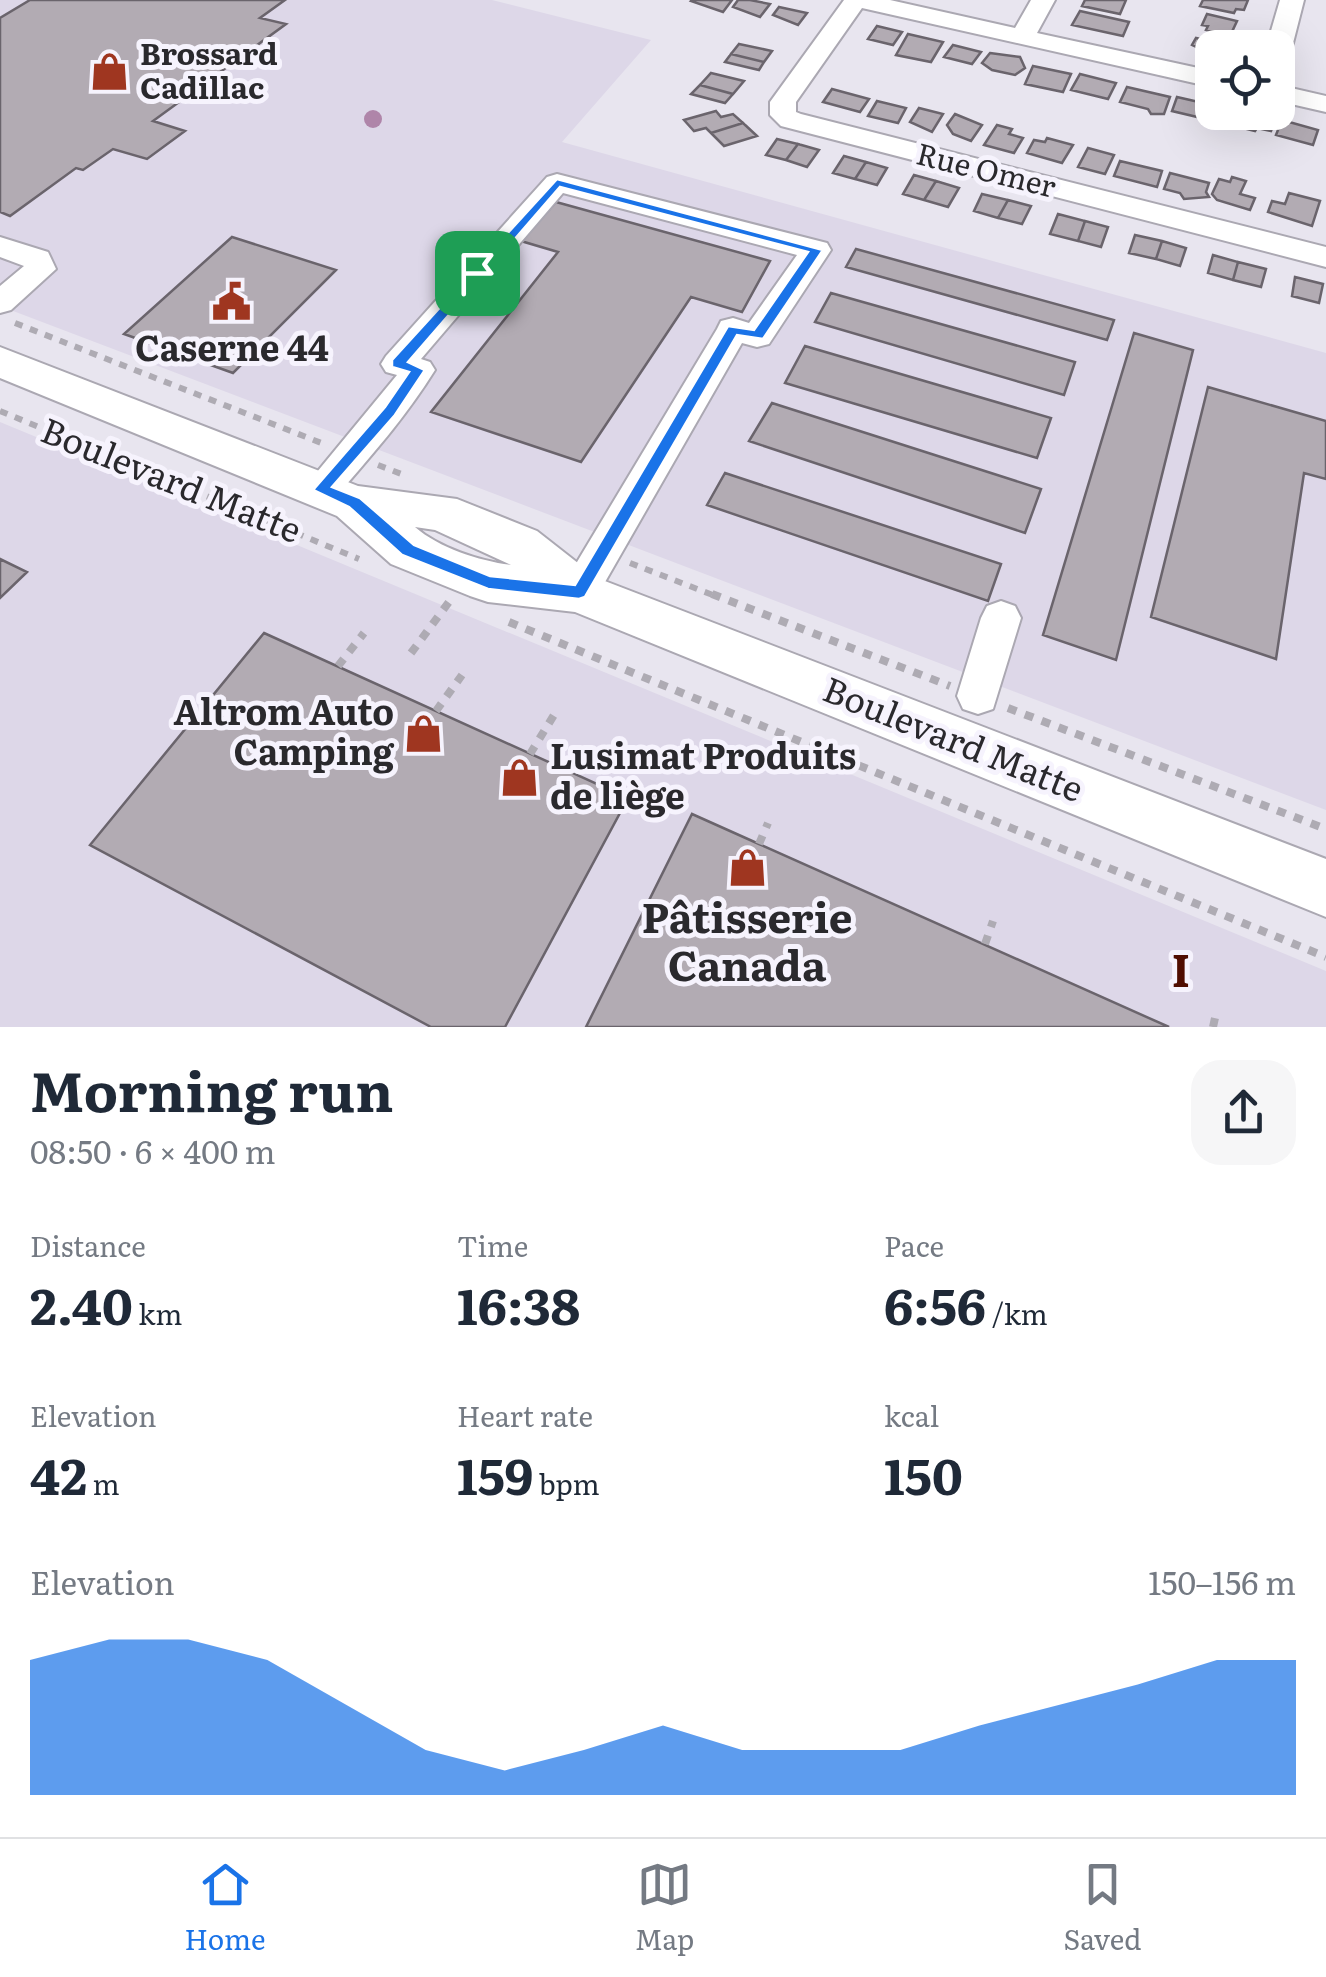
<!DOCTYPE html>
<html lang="en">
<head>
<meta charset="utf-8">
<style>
  :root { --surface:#fff; --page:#f6f6f7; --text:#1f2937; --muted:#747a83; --line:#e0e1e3; --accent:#1a73e8 }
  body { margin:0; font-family:Literata,serif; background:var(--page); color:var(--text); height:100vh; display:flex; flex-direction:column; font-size:38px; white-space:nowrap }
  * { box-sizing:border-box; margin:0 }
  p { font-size:32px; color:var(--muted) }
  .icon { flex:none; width:55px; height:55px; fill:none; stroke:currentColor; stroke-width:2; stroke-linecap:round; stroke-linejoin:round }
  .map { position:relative; height:1027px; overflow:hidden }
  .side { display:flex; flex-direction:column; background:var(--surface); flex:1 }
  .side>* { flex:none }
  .tools { position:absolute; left:1195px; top:30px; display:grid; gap:20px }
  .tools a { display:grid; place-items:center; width:100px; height:100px; border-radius:20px; background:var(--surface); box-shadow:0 10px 40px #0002; font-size:50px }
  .pin { position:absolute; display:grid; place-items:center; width:85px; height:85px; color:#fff; margin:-42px; border-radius:20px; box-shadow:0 5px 15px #0006 }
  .round { display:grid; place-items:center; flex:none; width:105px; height:105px; border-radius:30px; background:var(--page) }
  .overview { display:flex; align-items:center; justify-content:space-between; height:170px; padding:0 30px }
  h1 { font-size:55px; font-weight:700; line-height:75px }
  .figures { display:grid; grid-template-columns:repeat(3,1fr); gap:15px; height:170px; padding:10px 30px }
  .figures div { display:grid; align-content:center }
  .figures b { font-size:50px; font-weight:700 }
  .figures small { font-size:28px; font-weight:400 }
  .figures p { font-size:28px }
  .chart { height:280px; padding:20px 30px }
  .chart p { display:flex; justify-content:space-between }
  .chart svg { width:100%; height:180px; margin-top:10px; fill:var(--accent); opacity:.7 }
  .menu { display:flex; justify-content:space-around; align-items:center; height:140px; border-top:2px solid var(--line); background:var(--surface); font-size:28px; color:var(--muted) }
  .menu a { display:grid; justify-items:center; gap:5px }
  .menu .current { color:var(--accent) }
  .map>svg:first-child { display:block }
  .built { fill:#ddd7e8 }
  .building { fill:#b2abb3; stroke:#6a646c; stroke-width:2.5 }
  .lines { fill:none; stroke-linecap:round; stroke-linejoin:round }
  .minor-casing { stroke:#aba8b2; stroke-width:4 }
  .major-casing { stroke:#aba8b2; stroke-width:4 }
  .path-far1 { stroke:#aeabb3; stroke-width:6; stroke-dasharray:8 8; stroke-linecap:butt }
  .path { stroke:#aeabb3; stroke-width:8; stroke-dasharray:9 9; stroke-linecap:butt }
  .minor { fill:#fff; fill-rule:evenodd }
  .major { fill:#fff; fill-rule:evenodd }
  .tree { fill:#af85a9 }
  .route { fill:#1a73e8; stroke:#fff; stroke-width:2.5; fill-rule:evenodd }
  .labels { text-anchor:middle; stroke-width:10; stroke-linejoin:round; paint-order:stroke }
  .far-poi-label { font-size:30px; font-weight:bold; fill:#2a292d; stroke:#f6f3fd; text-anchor:start }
  .far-street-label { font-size:30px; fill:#2a292d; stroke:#f6f3fd }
  .poi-label { font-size:35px; font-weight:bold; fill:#2a292d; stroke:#f6f3fd }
  .street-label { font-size:35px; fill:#2a292d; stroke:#f6f3fd }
  .near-poi-label { font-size:42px; font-weight:bold; fill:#2a292d; stroke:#f6f3fd }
  .near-neighbourhood-label { font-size:45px; font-weight:bold; fill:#500d01; stroke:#f6f3fd }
</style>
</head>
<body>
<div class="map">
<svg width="1326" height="1027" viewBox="0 0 1326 1027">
  <rect width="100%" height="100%" fill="#e8e5ef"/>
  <path class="built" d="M0,0H492L651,40L562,142L1326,353V810L0,306Z
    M0,422L1326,971V1027H0Z"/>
  <path class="building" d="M30,0H285L260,18L286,24L153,121L185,131L147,159L113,149L83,170L76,168L10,216L0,212V18Z
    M732,0L723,12L691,1L692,0Z
    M738,0H750L770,4L760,17L733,7Z
    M1085,0H1126L1120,14L1082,6Z
    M1203,0H1248L1244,10L1236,9L1234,13L1200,6Z
    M779,7L807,13L798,25L773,15Z
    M1080,11L1129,22L1123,36L1072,25Z
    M1207,14L1237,21L1230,36L1206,30L1208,26L1202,25Z
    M877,26L902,32L893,45L868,39Z
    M908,34L943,42L931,62L896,55Z
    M1207,35L1233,42L1230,48H1212V54L1192,45L1196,38L1205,40Z
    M739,44L772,51L764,62L731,54Z
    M953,45L981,52L972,64L944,57Z
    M990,53L1020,57L1025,68L1015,75L992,70L982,63Z
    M731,54L764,62L759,70L725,62Z
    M1033,66L1071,74L1063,92L1025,84Z
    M711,73L744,81L733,94L700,85Z
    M1080,74L1116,83L1108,99L1071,90Z
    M700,85L733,94L725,103L691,94Z
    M1127,87L1170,97L1164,114H1151L1148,109L1120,102Z
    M832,89L869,99L860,112L823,102Z
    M1177,97L1212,105V112H1217L1214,121L1172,111Z
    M877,101L906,108L898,123L868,116Z
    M919,108L943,114L932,132L910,122Z
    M716,111L721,117L733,114L743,123L711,133L706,128L694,131L684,120Z
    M1228,112H1248L1275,120L1271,131L1257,128L1255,131L1223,123Z
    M955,114L982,125L971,141L953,134L947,125Z
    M1282,120L1318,130L1313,145L1276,135Z
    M743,123L757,136L724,146L711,133Z
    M997,125L1012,129L1009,134L1023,138L1014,153L984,145Z
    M1047,138L1073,145L1062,163L1027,153L1034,140L1045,142Z
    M777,139L798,144L786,160L766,155Z
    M798,144L819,150L807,167L786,160Z
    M1088,148L1114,155L1105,174L1078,167Z
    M844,156L866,162L855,179L833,173Z
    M1120,161L1162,171L1157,187L1114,176Z
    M866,162L887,168L877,185L855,179Z
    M1170,173L1209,183L1206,192L1209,197L1184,199L1180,193L1164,189Z
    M914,175L936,181L924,200L903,194Z
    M1232,177L1246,181L1240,194L1255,198L1250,210L1217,200L1212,194L1219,179L1230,182Z
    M936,181L959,188L948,207L924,200Z
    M1289,193L1320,201L1312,226L1268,212L1272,201L1285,204Z
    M982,194L1008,200L998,218L974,211Z
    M1008,200L1031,206L1022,224L998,218Z
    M556,202L770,261L742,312L691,297L581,462L431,412L558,252L521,241Z
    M1058,214L1085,221L1078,241L1050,234Z
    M1085,221L1108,227L1101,247L1078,241Z
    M1135,235L1162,241L1156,259L1129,253Z
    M232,237L336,270L233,373L124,334Z
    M1162,241L1186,248L1180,266L1156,259Z
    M856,249L1114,320L1107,340L846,267Z
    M1213,255L1238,262L1233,280L1208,273Z
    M1238,262L1266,269L1261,287L1233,280Z
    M1295,277L1323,284L1319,303L1292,296Z
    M831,293L1075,362L1064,395L815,322Z
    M1134,333L1193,350L1116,660L1043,635Z
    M805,346L1051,418L1037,458L785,383Z
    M1208,387L1326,421V479L1304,473L1276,659L1151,617Z
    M772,403L1041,489L1025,533L749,441Z
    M725,473L1001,564L988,601L707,505Z
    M0,559L27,572L0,598Z
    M264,633L628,798L505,1027H431L90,845Z
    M692,814L759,844L1169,1027H586Z"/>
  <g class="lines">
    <defs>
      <path id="minor" d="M844,0H890L1015,28L1031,0H1055L1037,33L1212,71V87L862,8L796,102V112L801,114L1326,247V267L781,126L770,115V102Z
        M1280,0H1304L1291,51L1278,59V48H1266Z
        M1278,85L1326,96V112L1278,101Z
        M557,174L827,243L831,250L769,344L757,347L742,343L593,603L579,608L565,603L559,592L717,329L721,321L733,318L749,323L797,255L563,193L421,359L430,362L435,370C406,417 370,457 334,499L321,503L308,499L303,489L397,375L386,372L381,364L386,356L547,177Z
        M0,237L48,252L56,269L11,310L0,313V286L24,266L0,257Z
        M1001,601L1015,606L1021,618L993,709L978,714L963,709L957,696L981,618L987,606Z"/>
      <path id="major" d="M0,347L358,486L457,499L537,531L597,578L1326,859V917L575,612L488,602L470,596L391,564L337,516L0,378ZM415,527L435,530L511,565C480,561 439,548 415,527Z"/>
    </defs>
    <use href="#minor" class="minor-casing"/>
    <use href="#major" class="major-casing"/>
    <path class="path-far1" d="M15,323L324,444
      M0,411L359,559
      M378,465L404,475
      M630,563L718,597"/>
    <path class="path" d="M712,594L950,686
      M509,622L1326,957
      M411,653L449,602
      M338,666L364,633
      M1008,708L1326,829
      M436,711L462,675
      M530,754L554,715
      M759,844L768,823
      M985,944L993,921
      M1213,1027L1215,1018"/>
    <use href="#minor" class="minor"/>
    <use href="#major" class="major"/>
  </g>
  <circle class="tree" cx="373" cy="119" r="9"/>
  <path class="route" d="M557,179L823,250L763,339L737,335L585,597L579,599L488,589L402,555L349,507L313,490L385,407L409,372L392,367V360ZM560,187L808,252L754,330L728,326L575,585L490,576L414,545L360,498L332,487L395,415L425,370L408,362Z"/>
  <defs>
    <symbol id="shop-bare" viewBox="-9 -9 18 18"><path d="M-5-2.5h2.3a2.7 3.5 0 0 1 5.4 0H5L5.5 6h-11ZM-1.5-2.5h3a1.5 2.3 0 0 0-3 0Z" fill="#9f3620" stroke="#f6f3fd" stroke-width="2.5" paint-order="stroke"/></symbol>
    <symbol id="civic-bare" viewBox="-9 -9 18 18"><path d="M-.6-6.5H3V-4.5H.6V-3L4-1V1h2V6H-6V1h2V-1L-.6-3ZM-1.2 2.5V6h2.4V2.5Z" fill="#9f3620" stroke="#f6f3fd" stroke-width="2.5" paint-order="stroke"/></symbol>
  </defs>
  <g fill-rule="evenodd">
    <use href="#shop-bare" x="82" y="44" width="55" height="55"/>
    <use href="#civic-bare" x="204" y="274" width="55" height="55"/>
    <use href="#shop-bare" x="396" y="706" width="55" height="55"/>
    <use href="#shop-bare" x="492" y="750" width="55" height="55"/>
    <use href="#shop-bare" x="720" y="840" width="55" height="55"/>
  </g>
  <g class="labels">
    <g class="far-poi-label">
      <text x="140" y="65">Brossard<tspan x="140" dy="34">Cadillac</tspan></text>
    </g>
    <g class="far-street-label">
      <text transform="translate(986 171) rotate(14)" y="10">Rue Omer</text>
    </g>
    <g class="poi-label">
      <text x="232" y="361">Caserne 44</text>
      <text x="394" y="725" text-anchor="end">Altrom Auto<tspan x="394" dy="40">Camping</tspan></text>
      <text x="550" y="769" text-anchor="start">Lusimat Produits<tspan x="550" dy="40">de liège</tspan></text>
    </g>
    <g class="street-label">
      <text transform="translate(171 481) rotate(22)" y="12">Boulevard Matte</text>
      <text transform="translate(953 740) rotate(22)" y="12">Boulevard Matte</text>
    </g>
    <g class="near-poi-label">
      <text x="747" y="933">Pâtisserie<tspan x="747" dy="48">Canada</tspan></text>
    </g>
    <g class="near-neighbourhood-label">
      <text x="1181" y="987">I</text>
    </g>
  </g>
</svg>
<div class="tools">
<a><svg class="icon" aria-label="locate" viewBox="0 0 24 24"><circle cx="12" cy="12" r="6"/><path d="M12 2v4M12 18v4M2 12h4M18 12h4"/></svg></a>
</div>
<div class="pin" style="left:477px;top:273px;background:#1e9e55"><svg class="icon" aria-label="arrive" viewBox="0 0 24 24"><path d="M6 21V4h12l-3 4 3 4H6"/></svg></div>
</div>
<section class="side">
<div class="overview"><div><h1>Morning run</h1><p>08:50 · 6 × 400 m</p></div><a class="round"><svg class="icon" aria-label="share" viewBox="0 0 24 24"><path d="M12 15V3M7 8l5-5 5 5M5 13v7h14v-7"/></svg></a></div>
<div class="figures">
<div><p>Distance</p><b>2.40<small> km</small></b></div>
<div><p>Time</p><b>16:38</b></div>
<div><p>Pace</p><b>6:56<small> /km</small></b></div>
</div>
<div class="figures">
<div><p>Elevation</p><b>42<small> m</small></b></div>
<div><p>Heart rate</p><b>159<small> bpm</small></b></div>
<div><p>kcal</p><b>150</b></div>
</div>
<div class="chart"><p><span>Elevation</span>150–156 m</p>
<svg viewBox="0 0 160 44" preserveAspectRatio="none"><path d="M0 44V11L10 6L20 6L30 11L40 22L50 33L60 38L70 33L80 27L90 33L100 33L110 33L120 27L130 22L140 17L150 11L160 11V44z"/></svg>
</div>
</section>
<nav class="menu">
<a class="current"><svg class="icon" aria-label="home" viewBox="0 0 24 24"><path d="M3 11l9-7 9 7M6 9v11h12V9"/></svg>Home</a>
<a><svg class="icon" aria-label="map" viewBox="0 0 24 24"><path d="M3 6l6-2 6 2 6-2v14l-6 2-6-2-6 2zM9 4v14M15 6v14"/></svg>Map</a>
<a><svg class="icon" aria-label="saved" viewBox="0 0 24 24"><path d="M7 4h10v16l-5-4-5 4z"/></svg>Saved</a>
</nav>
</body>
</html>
